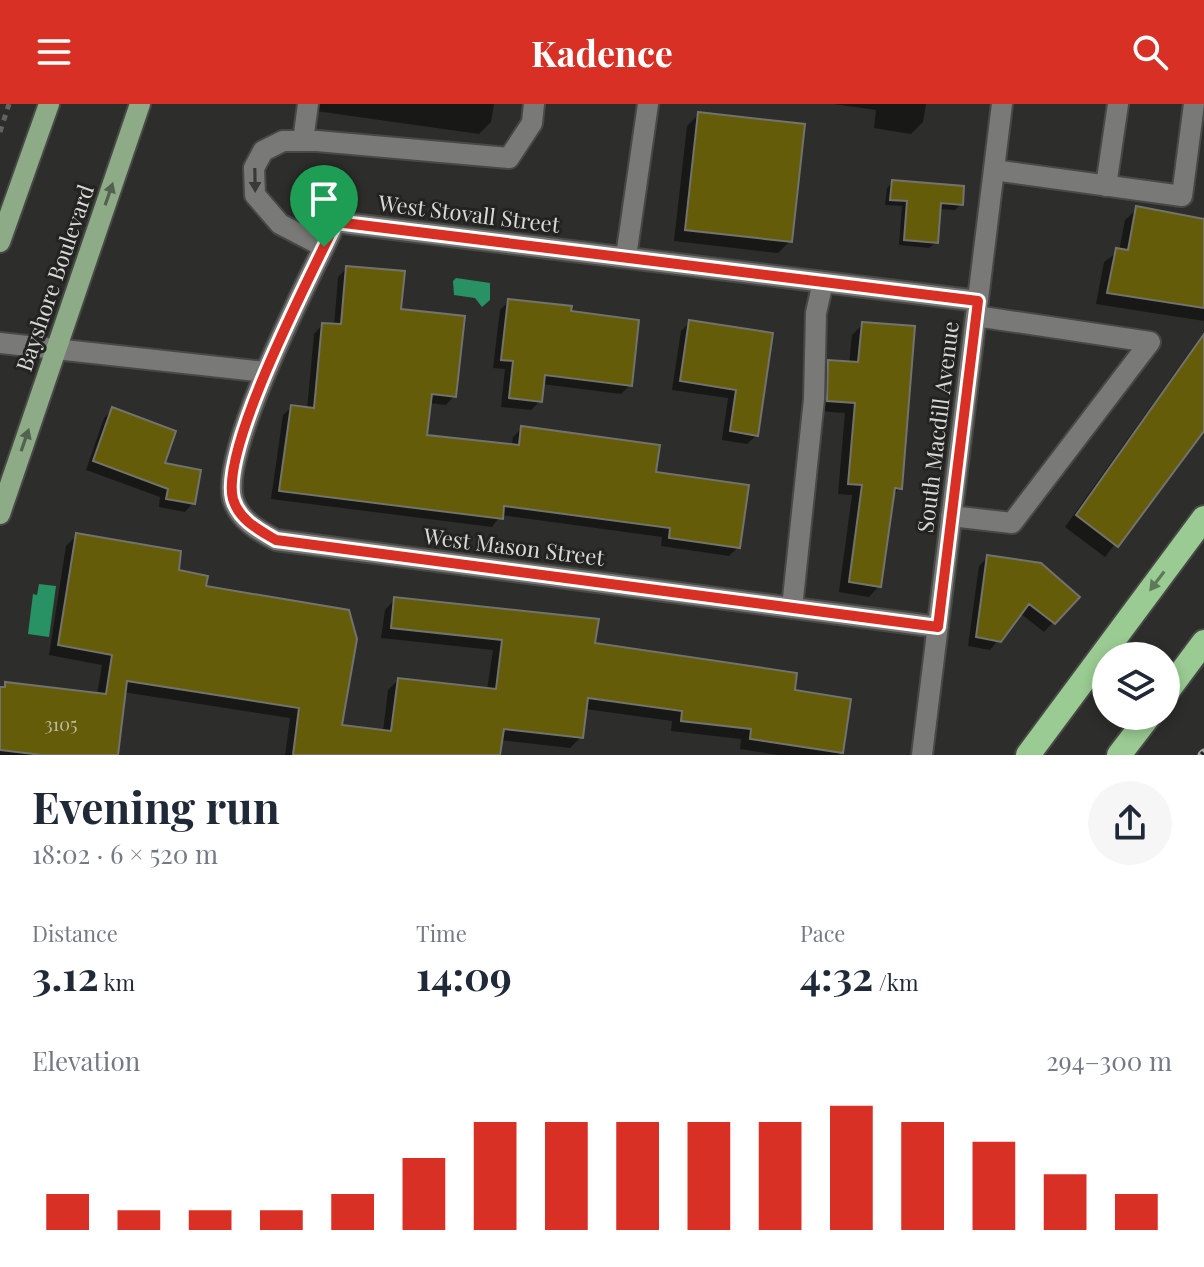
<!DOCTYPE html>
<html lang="en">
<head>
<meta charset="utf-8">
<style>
  :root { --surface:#fff; --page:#f6f6f7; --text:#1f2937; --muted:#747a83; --accent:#d93025 }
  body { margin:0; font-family:"Playfair Display",serif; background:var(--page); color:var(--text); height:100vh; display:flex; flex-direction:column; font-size:30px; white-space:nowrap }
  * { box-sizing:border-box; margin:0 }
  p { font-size:26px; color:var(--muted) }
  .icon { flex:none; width:44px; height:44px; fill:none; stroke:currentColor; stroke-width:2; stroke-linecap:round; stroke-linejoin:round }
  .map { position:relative; height:651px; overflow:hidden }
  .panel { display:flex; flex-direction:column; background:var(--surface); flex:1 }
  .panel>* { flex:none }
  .tools { position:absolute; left:1092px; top:538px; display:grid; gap:16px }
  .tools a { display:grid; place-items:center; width:88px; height:88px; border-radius:50%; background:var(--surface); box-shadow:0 4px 12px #0003; font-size:40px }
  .pin { position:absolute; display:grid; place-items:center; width:68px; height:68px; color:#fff; margin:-82px -34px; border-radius:50% 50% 50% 0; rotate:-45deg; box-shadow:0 0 8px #0007 }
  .pin .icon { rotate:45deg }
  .round { display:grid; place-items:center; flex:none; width:84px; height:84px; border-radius:42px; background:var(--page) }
  .headline { display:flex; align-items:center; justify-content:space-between; height:136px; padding:0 32px }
  h1 { font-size:44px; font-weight:700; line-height:60px }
  .metrics { display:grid; grid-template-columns:repeat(3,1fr); gap:12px; height:136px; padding:8px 32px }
  .metrics div { display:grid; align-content:center }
  .metrics b { font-size:40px; font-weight:700 }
  .metrics small { font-size:22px; font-weight:400 }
  .metrics p { font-size:22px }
  .chart { height:224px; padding:16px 32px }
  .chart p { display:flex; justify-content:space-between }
  .chart svg { width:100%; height:144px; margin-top:8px; stroke:var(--accent); stroke-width:6 }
  header { display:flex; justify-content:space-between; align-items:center; height:104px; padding:0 32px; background:var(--accent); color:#fff; font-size:36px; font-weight:700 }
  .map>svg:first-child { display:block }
  .water { fill:#289265 }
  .shadow { fill:#0007 }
  .building { fill:#655c09; stroke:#72726e; stroke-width:2 }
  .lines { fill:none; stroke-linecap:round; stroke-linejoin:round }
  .minor-casing { stroke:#484946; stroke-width:24 }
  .major-casing { stroke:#484946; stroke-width:24 }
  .highway-casing { stroke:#484946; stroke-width:28 }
  .path { stroke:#636462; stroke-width:5; stroke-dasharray:6 6; stroke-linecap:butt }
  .minor { stroke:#797a77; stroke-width:20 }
  .major { stroke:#8dab87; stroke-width:20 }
  .highway { stroke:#9acb92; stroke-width:24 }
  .rail-casing { stroke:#a2a3a0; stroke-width:9 }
  .rail { stroke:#232421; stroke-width:6; stroke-dasharray:18; stroke-linecap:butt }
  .oneway { fill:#383a36 }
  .oneway2 { fill:#53614f }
  .oneway3 { fill:#5e785a }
  .route-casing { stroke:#fff; stroke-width:16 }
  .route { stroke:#d93025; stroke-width:10 }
  .labels { text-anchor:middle; stroke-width:6; stroke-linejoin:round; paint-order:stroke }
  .number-label { font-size:18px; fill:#bcbaa4 }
  .street-label { font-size:22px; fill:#d9dad8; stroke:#232421 }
</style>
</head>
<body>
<header><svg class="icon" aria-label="menu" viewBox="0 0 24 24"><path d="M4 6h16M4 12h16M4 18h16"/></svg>Kadence<svg class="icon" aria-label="search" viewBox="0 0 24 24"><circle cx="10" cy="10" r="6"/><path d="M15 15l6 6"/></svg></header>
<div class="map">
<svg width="1204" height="651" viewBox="0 0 1204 651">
  <rect width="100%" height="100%" fill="#2d2e2b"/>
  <path class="water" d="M456,174L490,179V196L482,203L475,194L454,191L453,177Z
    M39,480L56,482L49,533L28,530L33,490L37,491Z"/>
  <path class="shadow" d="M317,0H494L491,18L479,30L316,7Z
    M833,0H926L923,18L911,30L874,24L876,6Z
    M699,10L790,137L778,149L674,137L687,22Z
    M893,78L961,100L955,106L938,105L936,138L929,144L899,141L902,102L885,101L887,84Z
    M1137,105L1204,117V217L1096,200L1104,158L1119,147L1125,116Z
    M347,164L399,207L454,292L446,301L429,299L425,333L512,342L513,333L522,324L654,370L738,443L729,452L661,442L662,433L501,411L492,423L271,395L283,311L292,303L307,305L314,230L322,221L334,222L338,173Z
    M509,197L569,209L630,281L621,290L542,280L540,297L531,306L501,303L505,265L493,264L500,206Z
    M690,218L770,231L757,331L747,340L722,336L728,294L672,286L681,227Z
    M863,220L900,384L892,392L879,482L869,493L839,488L852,391L838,390L845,309L817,307L818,268L829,258L849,260L852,231Z
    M1204,228V324L1105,453L1065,423Z
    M113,305L193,399L185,408L159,403L160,393L86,366L104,314Z
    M77,431L176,468L204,483L340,623L383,628L388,586L398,576L487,586L493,546L381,534L385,506L395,495L793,588L841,648L838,651H779L740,645L741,635L671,627L672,617L585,605L581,633L570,644L500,636L498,651H285L290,614L123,588L116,651H0V585L6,580L97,591L102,561L49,551L66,442Z
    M988,453L1077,493L1044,528L1020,509L990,546L968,542L979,462Z"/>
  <path class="building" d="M698,8L805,20L792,138L685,126Z
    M892,76L964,82L963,101L941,99L938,139L904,136L907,97L890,96Z
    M1136,102L1204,115V204L1107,189L1116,144L1128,146Z
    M346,162L405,167L401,205L465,212L456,293L432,290L427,331L519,341L521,322L660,341L656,368L749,381L740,444L669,434L670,424L504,402L503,415L279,387L291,301L314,304L322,219L341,220Z
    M508,195L572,202L571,207L639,216L632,282L545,271L542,298L509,294L513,257L501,256Z
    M689,216L773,229L758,332L730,327L736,286L680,277Z
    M862,218L915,222L902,385L895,384L881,483L849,478L862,381L848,380L855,299L827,297L828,256L858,258Z
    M1204,230V327L1118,443L1076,411Z
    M112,303L176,327L165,359L201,366L195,400L166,395L168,385L93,357Z
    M76,429L181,447L179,466L208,472L206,482L349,506L357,535L342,621L391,627L398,574L496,585L502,536L391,524L394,493L599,515L595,539L797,569L795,586L851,595L843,649L750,635L751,625L681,617L682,607L588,594L583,634L504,625L500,651H293L299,604L127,577L118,651H42L0,646V583H5V578L106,590L112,551L58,541Z
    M987,451L1041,459L1080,493L1055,520L1029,500L1001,538L976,533Z"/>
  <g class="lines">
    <defs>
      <path id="minor" d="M303,37L308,0
        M994,66L1182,92L1194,0
        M1106,82L1118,0
        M324,143L280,120L255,91L254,64L263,47L283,37H317L509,54L532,19L534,0
        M626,153L648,0
        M0,239L265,268
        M951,412L1012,419L1150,238L976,212
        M792,504L814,295L816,209L823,178
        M938,523L276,436C259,427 239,416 233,395C220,345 311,171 336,118L978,197
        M922,651L1002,0"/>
      <path id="major" d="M0,138L49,0
        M0,410L140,0"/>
      <path id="highway" d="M1166,589L1204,538
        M1028,651L1204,414
        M1119,651L1149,612"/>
    </defs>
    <use href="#minor" class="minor-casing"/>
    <use href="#major" class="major-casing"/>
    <use href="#highway" class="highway-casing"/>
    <path class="path" d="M0,28L9,0"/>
    <use href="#minor" class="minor"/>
    <use href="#major" class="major"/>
    <use href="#highway" class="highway"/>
    <defs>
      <path id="rail" d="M1202,651L1204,649"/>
    </defs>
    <use href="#rail" class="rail-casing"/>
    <use href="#rail" class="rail"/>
  </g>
  <defs><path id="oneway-solid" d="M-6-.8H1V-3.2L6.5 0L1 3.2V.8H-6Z" transform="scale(2)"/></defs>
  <use class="oneway" href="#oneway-solid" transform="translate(255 76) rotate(89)"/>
  <g class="oneway2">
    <use href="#oneway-solid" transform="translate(109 90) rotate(-71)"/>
    <use href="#oneway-solid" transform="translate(25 336) rotate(-71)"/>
  </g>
  <use class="oneway3" href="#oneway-solid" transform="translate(1157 477) rotate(127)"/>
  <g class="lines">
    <defs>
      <path id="route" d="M336,118L978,197L938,523L276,436C259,426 239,416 233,395C220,344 311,171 336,118Z"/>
    </defs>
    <use href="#route" class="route-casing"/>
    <use href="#route" class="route"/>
  </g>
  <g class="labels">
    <g class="number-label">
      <text x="61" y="627">3105</text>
    </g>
    <g class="street-label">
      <text transform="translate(469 110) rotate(7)" y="8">West Stovall Street</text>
      <text transform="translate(55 174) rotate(-71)" y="8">Bayshore Boulevard</text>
      <text transform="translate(938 323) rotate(-83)" y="8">South Macdill Avenue</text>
      <text transform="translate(514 443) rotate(7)" y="8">West Mason Street</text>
    </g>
  </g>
</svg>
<div class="tools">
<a><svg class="icon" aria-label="layers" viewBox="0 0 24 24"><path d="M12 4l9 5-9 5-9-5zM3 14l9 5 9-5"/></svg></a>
</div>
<div class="pin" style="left:324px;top:143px;background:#1e9e55"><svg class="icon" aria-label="arrive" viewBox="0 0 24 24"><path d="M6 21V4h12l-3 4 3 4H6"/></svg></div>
</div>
<section class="panel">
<div class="headline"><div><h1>Evening run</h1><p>18:02 · 6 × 520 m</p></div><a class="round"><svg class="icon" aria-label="share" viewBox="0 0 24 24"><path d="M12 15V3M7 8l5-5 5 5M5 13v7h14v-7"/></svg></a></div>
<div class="metrics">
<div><p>Distance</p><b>3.12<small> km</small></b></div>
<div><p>Time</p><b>14:09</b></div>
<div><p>Pace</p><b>4:32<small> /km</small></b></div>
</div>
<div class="chart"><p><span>Elevation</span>294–300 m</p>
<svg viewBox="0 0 160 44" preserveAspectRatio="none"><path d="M5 44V33M15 44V38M25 44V38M35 44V38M45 44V33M55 44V22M65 44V11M75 44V11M85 44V11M95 44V11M105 44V11M115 44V6M125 44V11M135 44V17M145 44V27M155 44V33"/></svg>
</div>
</section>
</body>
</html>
